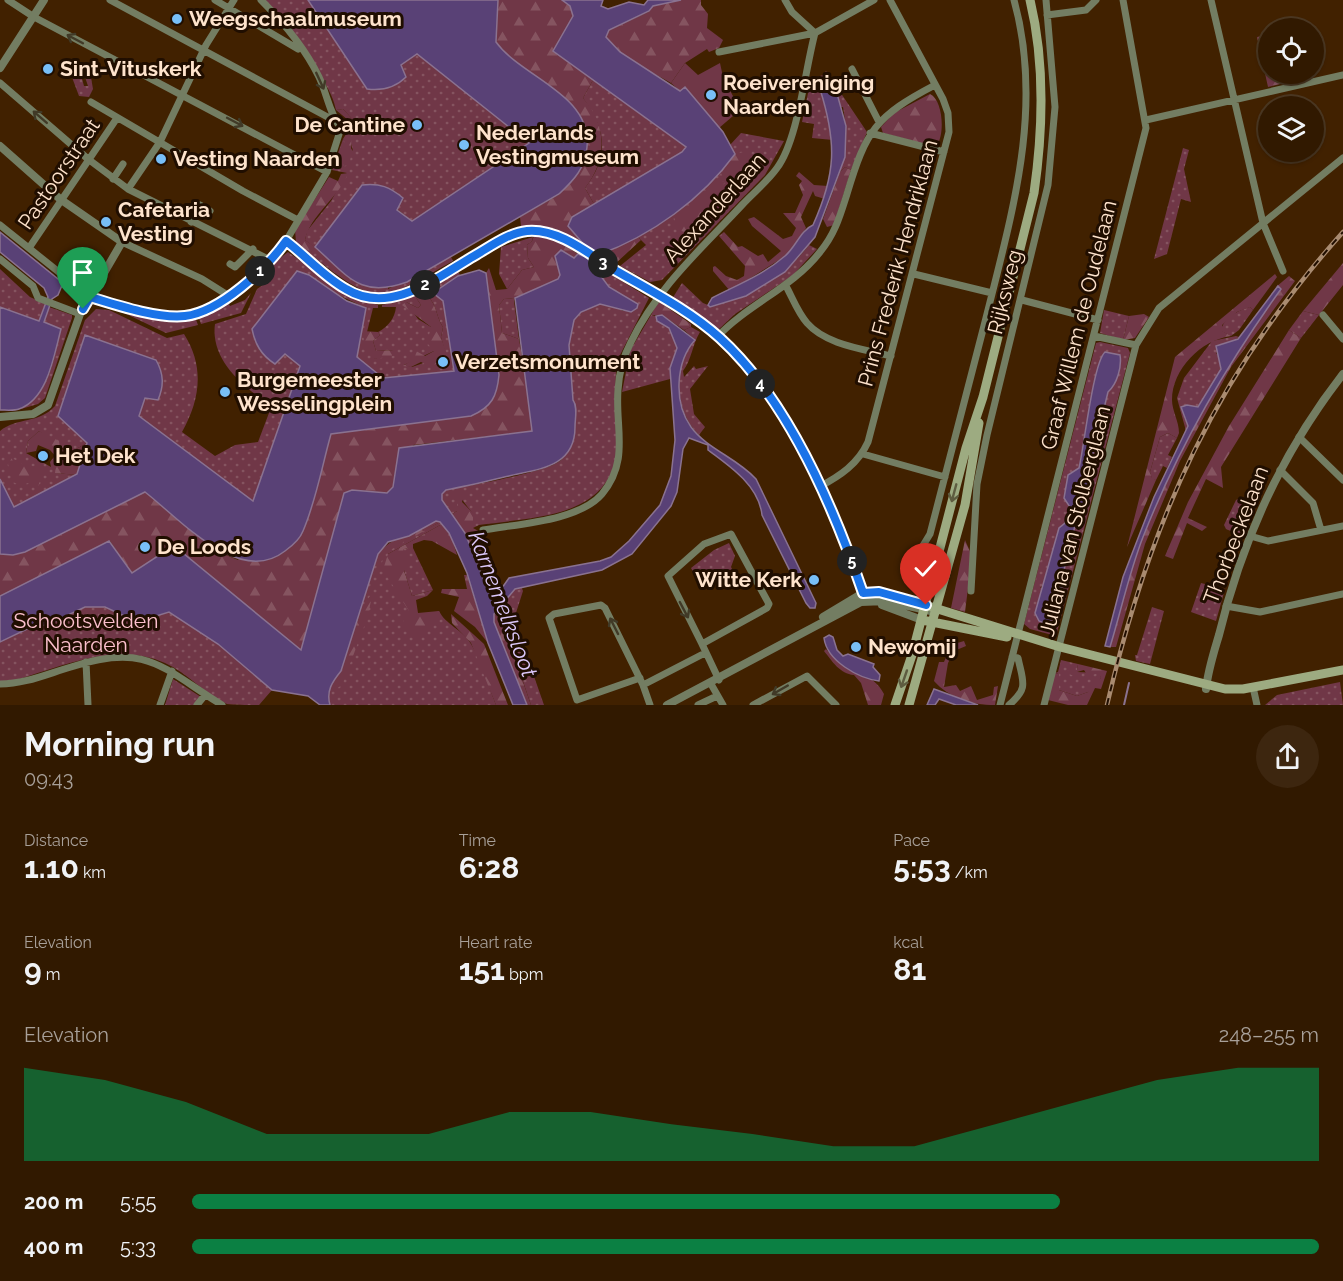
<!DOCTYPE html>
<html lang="en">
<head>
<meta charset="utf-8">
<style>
  :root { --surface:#311900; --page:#3d260f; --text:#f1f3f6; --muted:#a8a099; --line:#4c3822; --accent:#0b8043 }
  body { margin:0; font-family:Raleway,sans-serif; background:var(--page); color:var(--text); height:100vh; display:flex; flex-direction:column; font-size:22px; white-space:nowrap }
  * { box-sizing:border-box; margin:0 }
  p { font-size:20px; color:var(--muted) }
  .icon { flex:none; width:33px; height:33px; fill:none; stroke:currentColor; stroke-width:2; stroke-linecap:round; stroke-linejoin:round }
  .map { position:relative; height:705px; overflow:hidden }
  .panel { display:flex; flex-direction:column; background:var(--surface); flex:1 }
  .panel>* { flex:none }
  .buttons { position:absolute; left:1258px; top:18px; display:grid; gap:12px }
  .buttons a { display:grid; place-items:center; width:66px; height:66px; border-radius:50%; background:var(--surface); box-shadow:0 2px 4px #0004,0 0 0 2px var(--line); font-size:30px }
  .pin { position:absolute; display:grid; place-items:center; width:51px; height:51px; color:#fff; margin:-62px -26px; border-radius:50% 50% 50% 0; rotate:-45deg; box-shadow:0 0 6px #0007 }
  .pin .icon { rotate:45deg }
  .km { position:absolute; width:30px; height:30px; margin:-15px; border-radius:50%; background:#222; color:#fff; font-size:16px; line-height:30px; text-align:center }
  .round { display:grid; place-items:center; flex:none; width:63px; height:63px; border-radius:32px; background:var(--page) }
  .summary { display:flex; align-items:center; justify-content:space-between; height:102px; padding:0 24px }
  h1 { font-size:33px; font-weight:700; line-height:45px }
  .metrics { display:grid; grid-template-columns:repeat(3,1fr); gap:9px; height:102px; padding:6px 24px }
  .metrics div { display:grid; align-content:center }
  .metrics b { font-size:30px; font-weight:700 }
  .metrics small { font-size:16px; font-weight:400 }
  .metrics p { font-size:16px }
  .chart { height:168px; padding:12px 24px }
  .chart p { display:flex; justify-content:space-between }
  .chart svg { width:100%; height:108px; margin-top:6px; fill:var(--accent); opacity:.7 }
  ul { padding:0 24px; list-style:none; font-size:20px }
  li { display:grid; grid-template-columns:96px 72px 1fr; align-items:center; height:45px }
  li i { height:15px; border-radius:8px; background:var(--accent) }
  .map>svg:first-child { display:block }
  .grass { fill:url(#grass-dots); fill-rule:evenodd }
  .forest { fill:url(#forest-firs) }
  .pitch { fill:#703747 }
  .water { fill:#594176; stroke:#8a7290; stroke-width:1.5 }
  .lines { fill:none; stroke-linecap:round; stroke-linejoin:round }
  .stream { stroke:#8a7290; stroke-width:2 }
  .minor { stroke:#737d62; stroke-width:7 }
  .tertiary { stroke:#737d62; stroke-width:8 }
  .secondary { stroke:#9dab81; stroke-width:9 }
  .rail-casing { stroke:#a98b70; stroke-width:4.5 }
  .rail { stroke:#200e00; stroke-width:2; stroke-dasharray:7; stroke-linecap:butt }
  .oneway { stroke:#413a27 }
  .oneway2 { stroke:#5e5c40 }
  .route-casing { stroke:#fff; stroke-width:12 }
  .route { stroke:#1a73e8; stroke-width:8 }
  .poi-dot { fill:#78bff7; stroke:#200e00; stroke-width:2 }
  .labels { text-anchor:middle; stroke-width:6; stroke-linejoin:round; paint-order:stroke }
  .poi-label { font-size:21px; font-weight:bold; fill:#fee3cc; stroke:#200e00; text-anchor:start }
  .street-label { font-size:21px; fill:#fee3cc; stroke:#200e00 }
  .park-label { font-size:21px; fill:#fcc0cd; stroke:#200e00 }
  .water-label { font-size:22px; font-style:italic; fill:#dcc8fa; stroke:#200e00 }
</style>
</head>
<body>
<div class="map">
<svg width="1343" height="705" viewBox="0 0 1343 705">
  <defs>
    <pattern id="grass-dots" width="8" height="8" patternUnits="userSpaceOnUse" patternTransform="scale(1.5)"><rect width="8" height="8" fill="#703747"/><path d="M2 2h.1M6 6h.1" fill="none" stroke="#855460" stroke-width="1.8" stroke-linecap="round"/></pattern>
    <pattern id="forest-firs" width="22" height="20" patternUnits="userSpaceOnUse" patternTransform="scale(1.5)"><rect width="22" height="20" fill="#703747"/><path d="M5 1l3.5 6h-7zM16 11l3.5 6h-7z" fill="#855460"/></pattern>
  </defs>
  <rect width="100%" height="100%" fill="#412100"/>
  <path class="grass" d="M265,0H308L367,89L417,53L529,143L412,221L397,209L395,191L388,289L451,257L453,261C379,303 378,308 310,254L314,247L305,240L307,231L331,201L347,173L332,170L343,139L353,151L349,136L355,122L343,109L336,110C333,83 283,25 265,0Z
    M89,66L93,89L89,97L79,96L70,72L79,68L84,86H88L82,68Z
    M826,71L867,132L851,170L845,167L840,172C847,150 847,130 843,107L827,110L833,140L812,138L814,124L802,122L811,79L823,75Z
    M593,80L686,147L682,152L594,204L585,188C610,156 606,129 583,98Z
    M741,133L784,141L765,175L662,280L650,282L620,266L646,245L638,237C676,216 709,187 734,154L730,145Z
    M1183,148L1189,150L1184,169L1191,202L1181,199L1167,254L1154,259Z
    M533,237L532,241L527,245L528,258L534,267L522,270L507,289L499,274L501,247Z
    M809,245L817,249L792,276L735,314L718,330H714L672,299L682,283L703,303L708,305C747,298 785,277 809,245Z
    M288,252L347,294L378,305V308H373L367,332H364L375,359L394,350L376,351L373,341L380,335L378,332C388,327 395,318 396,307H382V305L415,296L421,305L418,308L406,302L418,319L431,327L434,351L404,365L412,367L446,355L441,337L443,327C434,313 438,299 420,293L458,271L461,277L443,301L454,371L383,378L357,357L366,308L330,291L252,329L260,351L285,354L300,366L253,501L139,416L145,398L85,335L79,353L87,443L69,453L39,431L28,441L26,453L51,467L50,462L54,457L58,458L56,473L77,475L14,507L0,479V431C17,417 39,424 55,406L85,320L96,309L109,310L167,338L184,334C205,367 200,400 182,432L215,456L235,445L258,442L272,405C244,389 210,360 215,324L246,314L257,289L270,280V266Z
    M594,264L649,298L619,357L616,369C615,396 618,422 617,448C612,519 532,517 479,525L473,528V514L457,493V511L452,514L442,500V494L446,490C467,486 549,472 561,460C568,453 574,441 575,431L569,345L574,320L581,312L600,304H609L623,311L637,304L608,287Z
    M0,269L30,297L45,304L39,321L0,307Z
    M251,293L241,313L201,324L198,316L228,303L230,306L245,300Z
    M515,298L514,301L519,339L502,333L499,305L504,299Z
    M49,307L72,315V318L45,398L38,404L21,409C26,402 34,400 39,393C52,377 56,348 61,329L44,322Z
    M1250,307L1253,310L1239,330L1231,336L1221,331C1223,318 1239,310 1250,307Z
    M118,310L195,317L198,325L166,333Z
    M1104,310L1129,316L1123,340L1100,333Z
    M1303,311L1319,315L1301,338L1289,330Z
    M651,315L656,316L658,321C661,324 667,326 670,329C685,343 670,363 670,379L622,392L630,351Z
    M691,327L700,332C692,345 692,359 683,371L684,377L694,366L696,369L708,366L690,389L694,414L705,427L699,435C674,411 672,366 695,340L684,330Z
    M1236,336L1239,337L1216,353C1230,368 1207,392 1198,407L1187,405L1184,417L1188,426L1186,431L1177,398L1184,378L1212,341Z
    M1100,342L1128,348L1130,353L1056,636L1030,629L1024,624L1096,343ZM1094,381L1108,392L1101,425L1087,464L1085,506L1075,509L1072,524L1075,526L1060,586L1040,588L1046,582L1070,507L1064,498L1068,475L1079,468Z
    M1168,433L1177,438L1168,455L1172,457L1167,468L1163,466L1156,480L1152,479L1150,472L1160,437Z
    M1240,498L1256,506L1242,536L1226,529L1224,525L1236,500Z
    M440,522L442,524L388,554L420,618L439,611C445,624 463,630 471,644C482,662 488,685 496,705H330L328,697L330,685L378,554Z
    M729,543L735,556L731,567L733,571L702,588L691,568L714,550Z
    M406,548L413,551V548L433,590L412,596L404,570L402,550Z
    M1201,583L1225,589L1216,621L1191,612Z
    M521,586L523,591L514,619L544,705H531L511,646L518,639L512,621H502L494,614L515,589Z
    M85,607H104L133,620H143L169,612L174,614L218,644L272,690L259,705C249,705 235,705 227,704C204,694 188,673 165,663C116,641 60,667 13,681H0V642L27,629L49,624Z
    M1152,607L1164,611L1150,664L1136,661L1135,655H1137Z
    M1061,660L1078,664L1077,672L1100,673L1101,678L1088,692L1077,696L1059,690V674L1054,673L1058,672Z
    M173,679L201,697L194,705H165Z
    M1340,682L1343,705H1265L1277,695Z"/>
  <path class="forest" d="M498,0H562L570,6L573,16L553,51L593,80L583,98C607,125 608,159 585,188L594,204L572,217L575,235L581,239V244L547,228L521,226L520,217L560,194L569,102L513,61L496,42Z
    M680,0H701V5L708,14L707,28L723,40L719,48L709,52L707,49L685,63L671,83C654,73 613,54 606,37L609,30L648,12L653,6Z
    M1262,36L1269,37V74H1297L1296,80L1268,87L1257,37Z
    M930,94C943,100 945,134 937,145L932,146L883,133L881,127L894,113Z
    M343,109L355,122C348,139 354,148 349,165L344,166L342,151L346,145L343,139L348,131V120L336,110Z
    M748,151L752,157C749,176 735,175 719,176L735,154Z
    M845,167L851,170L834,225L827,227L823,219L840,172Z
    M799,172L814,185L828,186L825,199L815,196L813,191L801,217L806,228L787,255L730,291L713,271V267L715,266L726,276L737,280L744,276L745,266L719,236L724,232L738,247L742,246L758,256L763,254L768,262L781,251L752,226L748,219L754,217L783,239L792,236L796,228L783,213H795L803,195L799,185L802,181L796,176Z
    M348,173C339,198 310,215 305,240L315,247L310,254L296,242L295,230L329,177L338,181L341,174Z
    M713,181L725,182L717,193L728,203L725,213L708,219L691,234L678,230L673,214Z
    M534,236L557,240L578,254L574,258L561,250L555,256L560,275L558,279L515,298L504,299L499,305L502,333L519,339L534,427L533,431L413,445L393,487L387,493L301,650L173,547L131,573L110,541L0,596V554L13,555L25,552L145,492L221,553L238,560L331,434L377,427L499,375L486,273L489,268L496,290L507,289L522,270L534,267L528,258L527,245L532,241Z
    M638,237L641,240L615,264L598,255Z
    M1343,263V285L1319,315L1303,311Z
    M1275,274L1277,277L1253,310L1250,307L1237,312L1222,325V331L1231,336C1201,340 1172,369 1172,400C1172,411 1179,421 1179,433L1177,438L1168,433L1160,437L1150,472L1152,478L1156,480L1127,547L1175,357Z
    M1289,276L1295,281L1231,367L1180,461L1145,544L1116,647H1110C1121,611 1129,573 1143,537C1178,447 1225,367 1280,289L1276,287Z
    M420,293C438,299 434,313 443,327L441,337L447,355L431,367L421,362L411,367L403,366L415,358L416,351L425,356L434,351L427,343L431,327L402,305L406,302L418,308L421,305L415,296Z
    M658,301L691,324V327L684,330L662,315H651Z
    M1144,314L1149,317L1135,338L1123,340L1129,316Z
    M1289,330L1301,338L1221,467L1223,488L1206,479L1188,518L1207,527L1202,531L1187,523L1173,559L1165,556L1188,502L1229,426Z
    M363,331L378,332L380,335L373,341L376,351L395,350L398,355L375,359L365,352Z
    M39,431L59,441L60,448L69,453L87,443L77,475L55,473L57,458L50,450L38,445L36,451L26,453L28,441Z
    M12,458L26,466L42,467V477L38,486L28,483L21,486L13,482L8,464Z
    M461,491L464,493L462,502L473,513V528L482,533L492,576L500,590L494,597L488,594L465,533L452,514L457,511V493Z
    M433,521L440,522L385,553L380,565L376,560C384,537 414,535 433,521Z
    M442,524L450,533L457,555L432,541L424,540L413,544V552L406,548L403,550L409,560L404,570L412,596L433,590L427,596L416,600L418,613L439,611L442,618L418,637L404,625L403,617L409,611L383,570L388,554Z
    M965,540L972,556L965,612L951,608Z
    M464,575H467L488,643L475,627L454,611L459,597L441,593L442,589H467Z
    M373,592L367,619L342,685L336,689L330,685C353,657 350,621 373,592Z
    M515,611L512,621L517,639L511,647L531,705H527L494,622V614L502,621L507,614Z
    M451,614L484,644L508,705H496L471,643L452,623Z
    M964,641L966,646L954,651L948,663L944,687L956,685L960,691L971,686L977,700L993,695L994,687L998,686L995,705C972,705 949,698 934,681L939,662H944L951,645Z
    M826,649C844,671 873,671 884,694L881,705H868L861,683L854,675C840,674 832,661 824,651Z
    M1078,664L1107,671L1101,689L1095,688L1087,705H1068L1048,700L1054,673L1059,674V690L1077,696L1088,692L1089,686L1101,678L1099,673L1088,676L1084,670L1077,672L1074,676L1069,674L1067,671L1077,670Z"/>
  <path class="pitch" d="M685,63L698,75L720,63L723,77L734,98L725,107L733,116L719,128L685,88L680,91L671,83Z"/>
  <path class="water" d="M308,0H498L496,42C522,78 592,94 587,147C585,168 575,179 559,194L407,282C360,299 348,276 315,247L362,185C380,183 390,187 403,198L397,210L412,221L529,143L417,54L401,65L406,77C395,88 382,91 367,89Z
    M562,0H603L601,6L608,9L629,2L644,5L648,0H681L653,6L649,11L609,30L606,37L620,52L680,91L685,87L723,132L735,154C702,199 651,236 598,255L593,251L588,259L609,287L638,304L637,308L631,312L600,304L581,312L574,320L569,345L573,400C578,407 575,418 575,427C575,467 539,469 509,476C488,481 468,486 446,490L442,494V500L465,533L491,597L497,595L509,578L600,561L611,557L629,541L660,505L671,476L675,440L670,368L677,348L669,328L657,321L656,316L662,315L695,340C676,361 673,402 691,427C707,449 737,458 756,479L816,603L815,608H810L806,603L762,515C759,486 730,466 708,450V445L689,438L683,449L677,492L671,506L632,554L602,570L515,589L494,614V622L527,705H513L488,643L467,573L449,533L440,522L436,521L409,536L388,542L378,554L341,671C332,682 326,691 330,705H320L308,696L272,690L218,644L169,612L143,620H133L105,607H85L49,624L27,629L0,642V596L109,541L132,573L170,548L178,549L301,650L344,493L352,490L387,493L393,487L399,448L532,431L515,298L558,279L560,275L555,256L561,250L574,258L578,254L583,256L587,248L568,226L572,217L682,152L686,147L553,51L573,16L570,6Z
    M823,83L836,90L846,126L845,157L815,237L785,272L746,296L710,307L708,305L712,298C737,285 763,275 785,256C795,248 801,230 813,225C836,174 837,143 820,89Z
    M0,232L63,283L58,295L52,299L44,322L61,329C54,355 48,399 19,409C14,411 6,410 0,410V307L39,321L48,297L44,288L0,252Z
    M479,270L486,273L499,375C497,396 492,407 471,416L331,434C322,466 316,501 303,531C300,539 292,546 285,551C239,587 180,519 145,492L25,552L13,555L0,554V479L14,507L77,474L87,443L58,416L85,335L156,360C164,374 164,386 158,400L145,398L139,416L253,501L300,366L285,354L275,364C261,355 255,344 252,329L297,271L309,275L347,301L366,308L357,357L383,378L454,371L443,301L433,293L458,276Z
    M1278,286L1281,289C1225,367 1178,448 1143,537C1129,573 1121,611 1110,647L1105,646L1123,577L1154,497L1188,426L1181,407L1187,405L1198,407L1221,369L1216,346L1238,339Z
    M1105,352L1120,355C1122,367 1117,384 1108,392L1093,454L1089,457L1086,472L1092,479L1085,506L1075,509L1072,524L1075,526L1060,586L1064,590L1049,625L1039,621L1035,613L1059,528L1065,523L1070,507L1064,498L1068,475L1079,468C1084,448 1093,363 1105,352Z
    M829,635L833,637L837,650L843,656L848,654L874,664L873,667L880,675L879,681C858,678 827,661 824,638Z
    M934,689L978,705H956L939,699L935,705H927Z"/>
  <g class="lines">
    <path class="stream" d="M1124,705L1129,683"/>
    <path class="minor" d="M8,0L34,17L327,172
      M110,0L335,121
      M215,0L298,49
      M261,0C283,22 306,50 319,77C327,94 330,115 341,128L327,172L286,241
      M785,0L792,12L815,33
      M1211,0L1263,223L1283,271
      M1047,15L1086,10L1096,0
      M719,52L815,33L874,0
      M852,69L879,122
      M0,83L88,159L128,189L272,261
      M91,102L243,191L298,220
      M1146,120L1343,75
      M870,133L944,152
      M113,179L123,164
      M128,189L160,142L206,45L234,0
      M191,222L200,205L210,211
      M0,225L90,297
      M122,242L202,279L229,296
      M29,248L117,118
      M0,259L33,286L38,298L80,314
      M230,264L235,267L253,249
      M914,274L992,293
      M786,286C792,297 798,313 807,323C826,345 864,349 891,356
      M1022,300L1098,320
      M1323,315L1343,339
      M1094,336L1136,345
      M717,337C748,304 792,288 820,252C835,234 840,216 847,194C866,130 876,116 935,85
      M1299,437L1343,480
      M863,454L945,477
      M1280,470L1313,503L1321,530
      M819,487C840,476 858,464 868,442L949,132L948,113L943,99L890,0
      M483,530C517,524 579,521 602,494C630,460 615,428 618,390C619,373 623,357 631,342C657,288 702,248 742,205C753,193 767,182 777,168C798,140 805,70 815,33
      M1250,536L1268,541L1343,526
      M916,557L930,534C949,462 968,390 986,318C1012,213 1044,108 1014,0
      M971,591L977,484L987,435L1048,185L1055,107L1046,0
      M1226,606L1260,612L1343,594
      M702,644L668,576L704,544L731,534L769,604L767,608L702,644L719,680
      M86,662L88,705
      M640,678L577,700L549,618L554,614L601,605L605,608L643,685L650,705
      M0,684C25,684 47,674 71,667C147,642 162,668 222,705
      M711,684L723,705
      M643,685L705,653
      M1253,687L1257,705
      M160,705L172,671
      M197,705L205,695
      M698,705L717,696
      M753,705L807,676L836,705
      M1000,705L1146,128L1123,0
      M1009,705C1029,688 1023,682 1018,658L1012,657
      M1044,705L1136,345L1159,308L1343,158"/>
    <path class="tertiary" d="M0,68L44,0
      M0,146L60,199L122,242L90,297
      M0,417L33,414L48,405L80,314L90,297C118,306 155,320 185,316C220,312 266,269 286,241C306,256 324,276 346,289C390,316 436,278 474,256C490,247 508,233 527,231C557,228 589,254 613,269C649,290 688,311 719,338C793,403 833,511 866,601
      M882,605L922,620
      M823,617L863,593L871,591L925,605
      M1206,689C1208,670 1214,652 1219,635C1242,540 1283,451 1343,374
      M667,705L861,602L886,601L931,611"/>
    <path class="secondary" d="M925,605L1060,647L1225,689H1243L1343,670
      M922,620L1007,637
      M895,705L912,655L966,448L983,397L1034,193C1043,130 1045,62 1030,0
      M909,705L965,505L979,423"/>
    <defs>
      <path id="rail" d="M1107,705C1150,520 1216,374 1343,232"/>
    </defs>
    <use href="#rail" class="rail-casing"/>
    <use href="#rail" class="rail"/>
  </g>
  <defs><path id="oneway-shaft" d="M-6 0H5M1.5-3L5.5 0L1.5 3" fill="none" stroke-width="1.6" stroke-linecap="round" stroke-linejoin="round" transform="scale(1.5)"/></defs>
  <g class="oneway">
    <use href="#oneway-shaft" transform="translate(75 39) rotate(-152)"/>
    <use href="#oneway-shaft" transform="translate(320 81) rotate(65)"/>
    <use href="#oneway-shaft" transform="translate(40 117) rotate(-139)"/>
    <use href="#oneway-shaft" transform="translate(235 122) rotate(28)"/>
    <use href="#oneway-shaft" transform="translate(684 610) rotate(62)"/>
    <use href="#oneway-shaft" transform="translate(614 626) rotate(-117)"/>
    <use href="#oneway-shaft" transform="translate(780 690) rotate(150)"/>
  </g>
  <g class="oneway2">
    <use href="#oneway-shaft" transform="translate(954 493) rotate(105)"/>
    <use href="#oneway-shaft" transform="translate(904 679) rotate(109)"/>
  </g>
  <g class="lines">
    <defs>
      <path id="route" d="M83,309L90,297C116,305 158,319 185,316C220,312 266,269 286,241C306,256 324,277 346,289C390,316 436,278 474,256C490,247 508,233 527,231C558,228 589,254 613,269C649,290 689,310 720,338C787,399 834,508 863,593L879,592L926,605"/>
    </defs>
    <use href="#route" class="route-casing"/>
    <use href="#route" class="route"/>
  </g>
  <g class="poi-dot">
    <circle cx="177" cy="19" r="6"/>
    <circle cx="48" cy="69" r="6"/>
    <circle cx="711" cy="95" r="6"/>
    <circle cx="417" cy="125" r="6"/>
    <circle cx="464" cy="145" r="6"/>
    <circle cx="161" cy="159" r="6"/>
    <circle cx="106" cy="222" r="6"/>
    <circle cx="443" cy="362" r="6"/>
    <circle cx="225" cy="392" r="6"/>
    <circle cx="43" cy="456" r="6"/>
    <circle cx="145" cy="547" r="6"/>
    <circle cx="814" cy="580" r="6"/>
    <circle cx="856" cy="647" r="6"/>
  </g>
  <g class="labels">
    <g class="poi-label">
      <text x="189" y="26">Weegschaalmuseum</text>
      <text x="60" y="76">Sint-Vituskerk</text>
      <text x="723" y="90">Roeivereniging<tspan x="723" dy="24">Naarden</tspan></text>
      <text x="405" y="132" text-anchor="end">De Cantine</text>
      <text x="476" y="140">Nederlands<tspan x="476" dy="24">Vestingmuseum</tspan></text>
      <text x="173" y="166">Vesting Naarden</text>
      <text x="118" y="217">Cafetaria<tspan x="118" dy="24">Vesting</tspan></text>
      <text x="455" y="369">Verzetsmonument</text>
      <text x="237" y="387">Burgemeester<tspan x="237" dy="24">Wesselingplein</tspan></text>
      <text x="55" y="463">Het Dek</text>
      <text x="157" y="554">De Loods</text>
      <text x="802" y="587" text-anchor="end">Witte Kerk</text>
      <text x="868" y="654">Newomij</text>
    </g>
    <g class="street-label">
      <text transform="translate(59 174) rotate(-56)" y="7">Pastoorstraat</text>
      <text transform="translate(715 208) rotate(-48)" y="7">Alexanderlaan</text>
      <text transform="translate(898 263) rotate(-75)" y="7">Prins Frederik Hendriklaan</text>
      <text transform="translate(1005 292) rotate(-76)" y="7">Rijksweg</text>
      <text transform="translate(1079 325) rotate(-76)" y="7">Graaf Willem de Oudelaan</text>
      <text transform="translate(1075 521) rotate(-76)" y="7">Juliana van Stolberglaan</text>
      <text transform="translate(1236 535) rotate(-69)" y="7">Thorbeckelaan</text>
    </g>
    <g class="park-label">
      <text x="86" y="628">Schootsvelden<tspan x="86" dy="24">Naarden</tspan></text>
    </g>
    <g class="water-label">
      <text transform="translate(503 604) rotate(69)" y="8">Karnemelksloot</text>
    </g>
  </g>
</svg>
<div class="buttons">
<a><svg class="icon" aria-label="locate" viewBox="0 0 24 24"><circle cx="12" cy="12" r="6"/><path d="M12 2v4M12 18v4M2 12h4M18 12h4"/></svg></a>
<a><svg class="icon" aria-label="layers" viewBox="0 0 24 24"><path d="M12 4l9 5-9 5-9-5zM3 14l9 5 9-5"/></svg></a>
</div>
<div class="pin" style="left:83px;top:309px;background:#1e9e55"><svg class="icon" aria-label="arrive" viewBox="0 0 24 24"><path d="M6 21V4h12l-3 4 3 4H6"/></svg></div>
<div class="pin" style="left:926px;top:605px;background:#d93025"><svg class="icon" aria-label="check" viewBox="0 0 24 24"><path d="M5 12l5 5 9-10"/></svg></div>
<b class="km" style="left:260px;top:271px">1</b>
<b class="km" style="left:425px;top:285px">2</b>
<b class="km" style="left:603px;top:263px">3</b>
<b class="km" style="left:760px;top:384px">4</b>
<b class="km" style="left:852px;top:561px">5</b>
</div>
<section class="panel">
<div class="summary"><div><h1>Morning run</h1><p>09:43</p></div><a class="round"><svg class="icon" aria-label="share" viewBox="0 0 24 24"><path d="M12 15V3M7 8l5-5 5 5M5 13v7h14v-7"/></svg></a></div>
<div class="metrics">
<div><p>Distance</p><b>1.10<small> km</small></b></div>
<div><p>Time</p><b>6:28</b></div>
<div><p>Pace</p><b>5:53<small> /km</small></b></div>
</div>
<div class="metrics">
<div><p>Elevation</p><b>9<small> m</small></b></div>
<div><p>Heart rate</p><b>151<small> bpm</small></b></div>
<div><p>kcal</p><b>81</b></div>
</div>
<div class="chart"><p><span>Elevation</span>248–255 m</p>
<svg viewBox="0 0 160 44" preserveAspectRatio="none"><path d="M0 44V6L10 11L20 20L30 33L40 33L50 33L60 24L70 24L80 29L90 33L100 38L110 38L120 29L130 20L140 11L150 6L160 6V44z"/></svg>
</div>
<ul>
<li><b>200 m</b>5:55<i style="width:77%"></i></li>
<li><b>400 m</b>5:33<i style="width:100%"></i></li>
</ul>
</section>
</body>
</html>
